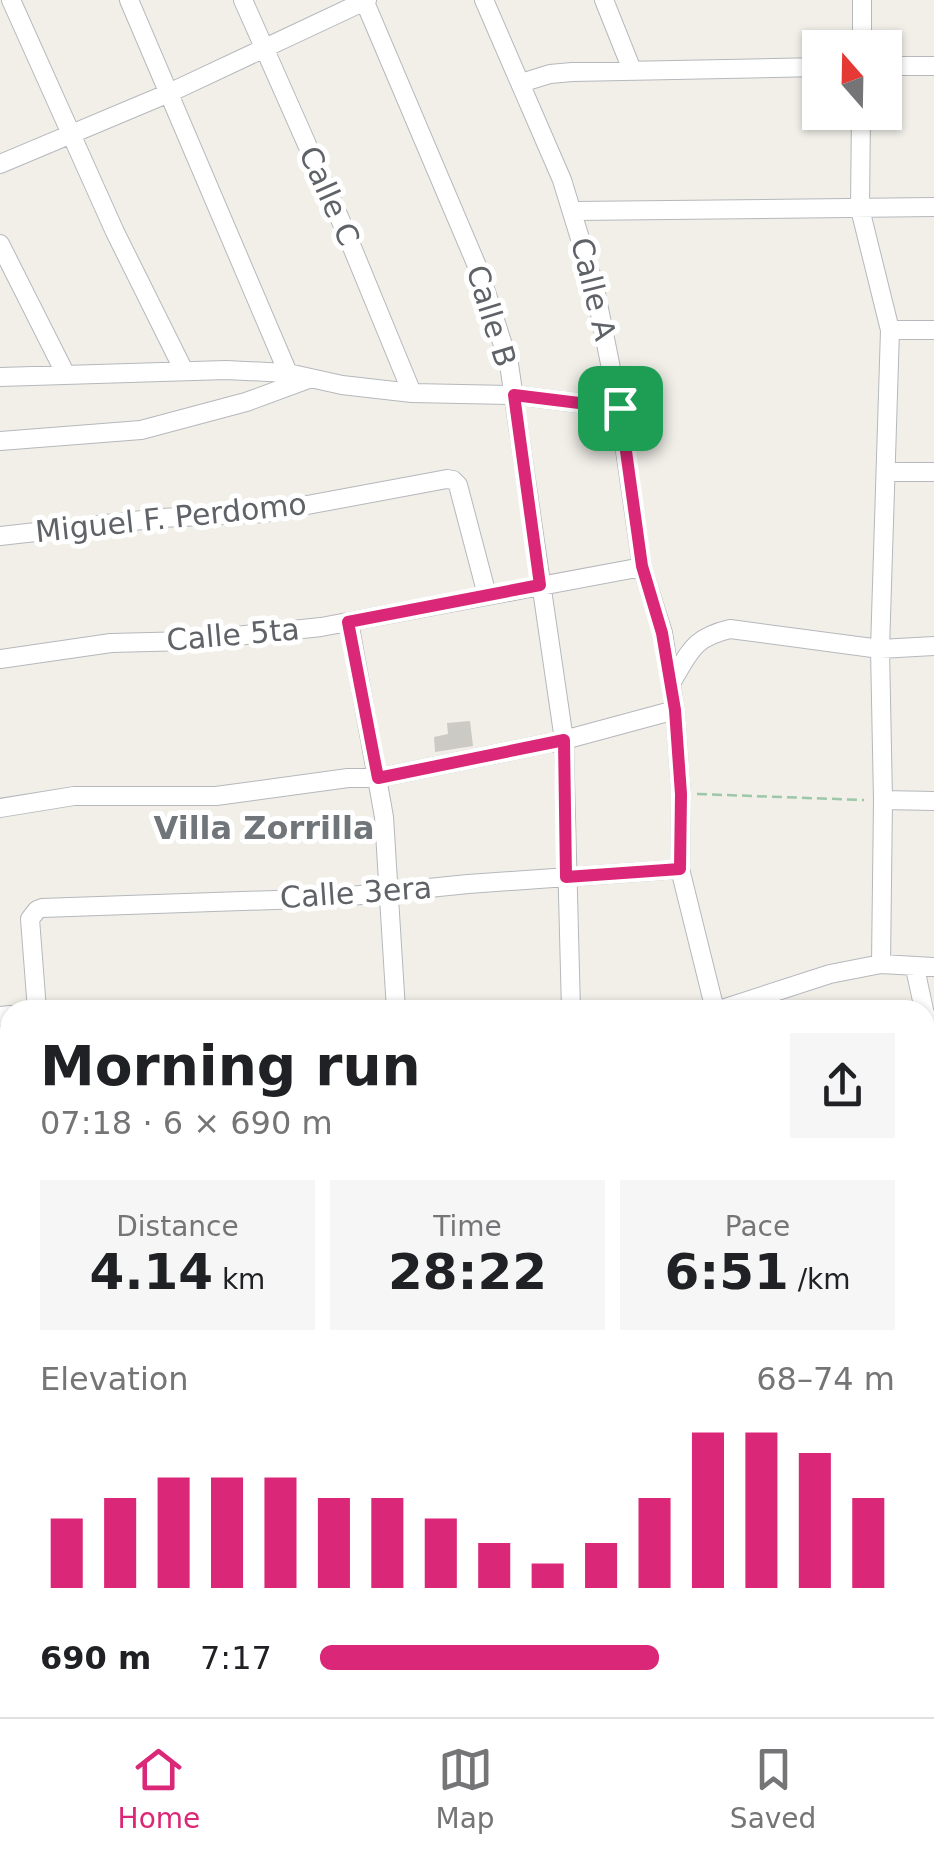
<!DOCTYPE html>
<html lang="en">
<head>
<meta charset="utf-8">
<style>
  :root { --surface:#fff; --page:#f6f6f6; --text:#202124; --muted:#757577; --line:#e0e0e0; --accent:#db2777 }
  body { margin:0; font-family:"DejaVu Sans",sans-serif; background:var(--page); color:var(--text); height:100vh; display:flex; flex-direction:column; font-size:38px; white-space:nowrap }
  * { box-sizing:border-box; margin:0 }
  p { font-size:32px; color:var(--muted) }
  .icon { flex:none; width:55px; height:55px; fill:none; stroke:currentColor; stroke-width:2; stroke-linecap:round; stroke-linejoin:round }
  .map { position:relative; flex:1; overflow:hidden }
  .sheet { position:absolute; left:0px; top:1000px; width:935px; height:718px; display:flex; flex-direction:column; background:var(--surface); border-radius:30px 30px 0 0; box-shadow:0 2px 8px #0004 }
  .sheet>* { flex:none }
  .needle { width:65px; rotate:340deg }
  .fabs { position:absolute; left:802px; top:30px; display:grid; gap:20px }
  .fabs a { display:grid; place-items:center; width:100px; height:100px; border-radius:0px; background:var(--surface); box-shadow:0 2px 8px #0004; font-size:50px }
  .pin { position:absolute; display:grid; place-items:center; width:85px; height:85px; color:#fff; margin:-42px; border-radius:20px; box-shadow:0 5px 15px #0006 }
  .round { display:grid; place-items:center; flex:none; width:105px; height:105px; border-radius:0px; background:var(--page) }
  .headline { display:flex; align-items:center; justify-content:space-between; height:170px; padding:0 40px }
  h1 { font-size:55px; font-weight:700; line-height:75px }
  .figures { display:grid; grid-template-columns:repeat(3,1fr); gap:15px; height:170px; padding:10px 40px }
  .figures div { display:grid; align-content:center; border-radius:0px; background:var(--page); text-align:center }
  .figures b { font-size:50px; font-weight:700 }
  .figures small { font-size:28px; font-weight:400 }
  .figures p { font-size:28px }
  .chart { height:280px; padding:20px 40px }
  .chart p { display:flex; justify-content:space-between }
  .chart svg { width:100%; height:180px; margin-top:10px; stroke:var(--accent); stroke-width:6 }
  ul { padding:0 40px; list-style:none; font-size:32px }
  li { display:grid; grid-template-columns:160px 120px 1fr; align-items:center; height:75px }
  li i { height:25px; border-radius:12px; background:var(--accent) }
  .menu { display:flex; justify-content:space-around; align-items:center; height:140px; border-top:2px solid var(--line); background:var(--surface); font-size:28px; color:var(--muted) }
  .menu a { display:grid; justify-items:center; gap:5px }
  .menu .on { color:var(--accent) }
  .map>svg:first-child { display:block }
  .building { fill:#cccac5 }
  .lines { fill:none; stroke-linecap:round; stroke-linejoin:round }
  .service-casing { stroke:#b5b8bc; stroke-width:11 }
  .minor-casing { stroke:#b5b8bc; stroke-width:20 }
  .primary-casing { stroke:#f2c960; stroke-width:30 }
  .path { stroke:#9cc7a9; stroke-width:2.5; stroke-dasharray:10 5; stroke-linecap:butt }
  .service { stroke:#fff; stroke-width:9 }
  .minor { stroke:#fff; stroke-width:18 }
  .primary { stroke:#fff2af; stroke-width:28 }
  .route-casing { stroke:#fff; stroke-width:20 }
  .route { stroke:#db2777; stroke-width:12 }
  .labels { text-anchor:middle; stroke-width:10; stroke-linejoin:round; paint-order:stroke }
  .street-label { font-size:30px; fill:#5f6368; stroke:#fff }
  .neighbourhood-label { font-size:32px; font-weight:bold; fill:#70757a; stroke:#fff }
</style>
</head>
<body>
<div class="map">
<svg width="934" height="1717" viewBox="0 0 934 1717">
  <rect width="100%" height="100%" fill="#f1efe8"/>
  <path class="building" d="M470,721L473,746L435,752L434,737L448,734L447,723Z"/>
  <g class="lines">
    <defs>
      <path id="service" d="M925,1352L934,1350
        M925,1653L934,1654
        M854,1717L855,1708"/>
      <path id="minor" d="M11,0L115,232L184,371
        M129,0L288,373
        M243,0L347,235L412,393
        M364,0L480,273L509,364L564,740L571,1010
        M484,0L562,180L594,284L619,408L642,567L663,633L675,710L681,794L680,869L715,1010
        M604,0L632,70
        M862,48V0
        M885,66H934
        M521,83L550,74L572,72L820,67
        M861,112L860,209L890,330L880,649L883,800L881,964
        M0,164L169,93L367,0
        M574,211L934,207
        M0,244L66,375
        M890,330H934
        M0,377L226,370L288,373L342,385L412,393L514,395L619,408
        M0,441L141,430L246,402L311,378
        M886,472H934
        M0,536L160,518L264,513L447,479L453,480L458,485L487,595
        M349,622L384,817L396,1010
        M0,659L111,643L189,641L321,627L642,567
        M671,683C690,652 692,638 730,629L880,649L934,646
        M883,800L934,801
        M0,808L74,796H216L348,778H378L564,740L675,710
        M915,968L924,1010
        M37,1010L30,919L37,910L42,908L331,898L468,884L680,869
        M719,1010L830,974L881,964L934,967
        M925,1013L934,1054
        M0,1016L10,1015
        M0,1387L10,1527
        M91,1708L102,1717
        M413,1708L414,1717
        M585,1716H684"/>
      <path id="primary" d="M925,1318H934
        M0,1319H10"/>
    </defs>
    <use href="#service" class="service-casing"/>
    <use href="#minor" class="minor-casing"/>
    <use href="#primary" class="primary-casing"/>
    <path class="path" d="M697,794L864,800"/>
    <use href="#service" class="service"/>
    <use href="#minor" class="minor"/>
    <use href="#primary" class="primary"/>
  </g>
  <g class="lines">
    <defs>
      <path id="route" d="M514,395L620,408L642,566L662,633L675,710L681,794L680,869L566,877L564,740L378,778L348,622L540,585Z"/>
    </defs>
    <use href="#route" class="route-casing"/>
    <use href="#route" class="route"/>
  </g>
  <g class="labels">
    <g class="street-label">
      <text transform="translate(329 196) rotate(66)" y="10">Calle C</text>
      <text transform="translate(593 289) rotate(76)" y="10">Calle A</text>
      <text transform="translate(491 316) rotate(73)" y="10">Calle B</text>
      <text transform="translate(171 518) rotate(-6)" y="10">Miguel F. Perdomo</text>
      <text transform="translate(233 635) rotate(-5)" y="10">Calle 5ta</text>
      <text transform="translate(356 893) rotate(-4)" y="10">Calle 3era</text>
    </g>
    <g class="neighbourhood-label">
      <text x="264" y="839">Villa Zorrilla</text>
    </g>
  </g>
</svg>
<div class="fabs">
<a><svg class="needle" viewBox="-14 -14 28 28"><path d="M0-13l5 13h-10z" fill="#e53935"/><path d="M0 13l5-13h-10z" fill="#757577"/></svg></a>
</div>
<div class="pin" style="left:620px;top:408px;background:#1e9e55"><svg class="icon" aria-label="arrive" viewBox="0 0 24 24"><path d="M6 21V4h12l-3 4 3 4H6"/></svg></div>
<section class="sheet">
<div class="headline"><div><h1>Morning run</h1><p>07:18 · 6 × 690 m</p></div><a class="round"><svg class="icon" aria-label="share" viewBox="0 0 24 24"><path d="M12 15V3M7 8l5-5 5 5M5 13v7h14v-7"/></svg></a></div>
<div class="figures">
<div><p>Distance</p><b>4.14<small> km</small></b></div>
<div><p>Time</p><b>28:22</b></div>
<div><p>Pace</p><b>6:51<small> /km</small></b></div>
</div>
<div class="chart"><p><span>Elevation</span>68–74 m</p>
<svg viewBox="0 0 160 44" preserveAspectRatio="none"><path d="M5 44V27M15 44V22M25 44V17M35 44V17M45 44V17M55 44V22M65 44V22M75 44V27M85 44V33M95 44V38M105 44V33M115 44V22M125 44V6M135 44V6M145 44V11M155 44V22"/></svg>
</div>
<ul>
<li><b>690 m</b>7:17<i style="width:59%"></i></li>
</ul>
</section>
</div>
<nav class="menu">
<a class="on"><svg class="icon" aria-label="home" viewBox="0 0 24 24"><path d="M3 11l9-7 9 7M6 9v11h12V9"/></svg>Home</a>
<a><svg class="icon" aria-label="map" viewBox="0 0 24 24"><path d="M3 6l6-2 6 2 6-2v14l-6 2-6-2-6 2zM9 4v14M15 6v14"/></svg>Map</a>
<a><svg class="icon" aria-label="saved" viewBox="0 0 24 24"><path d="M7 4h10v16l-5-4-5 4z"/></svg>Saved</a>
</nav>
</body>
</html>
